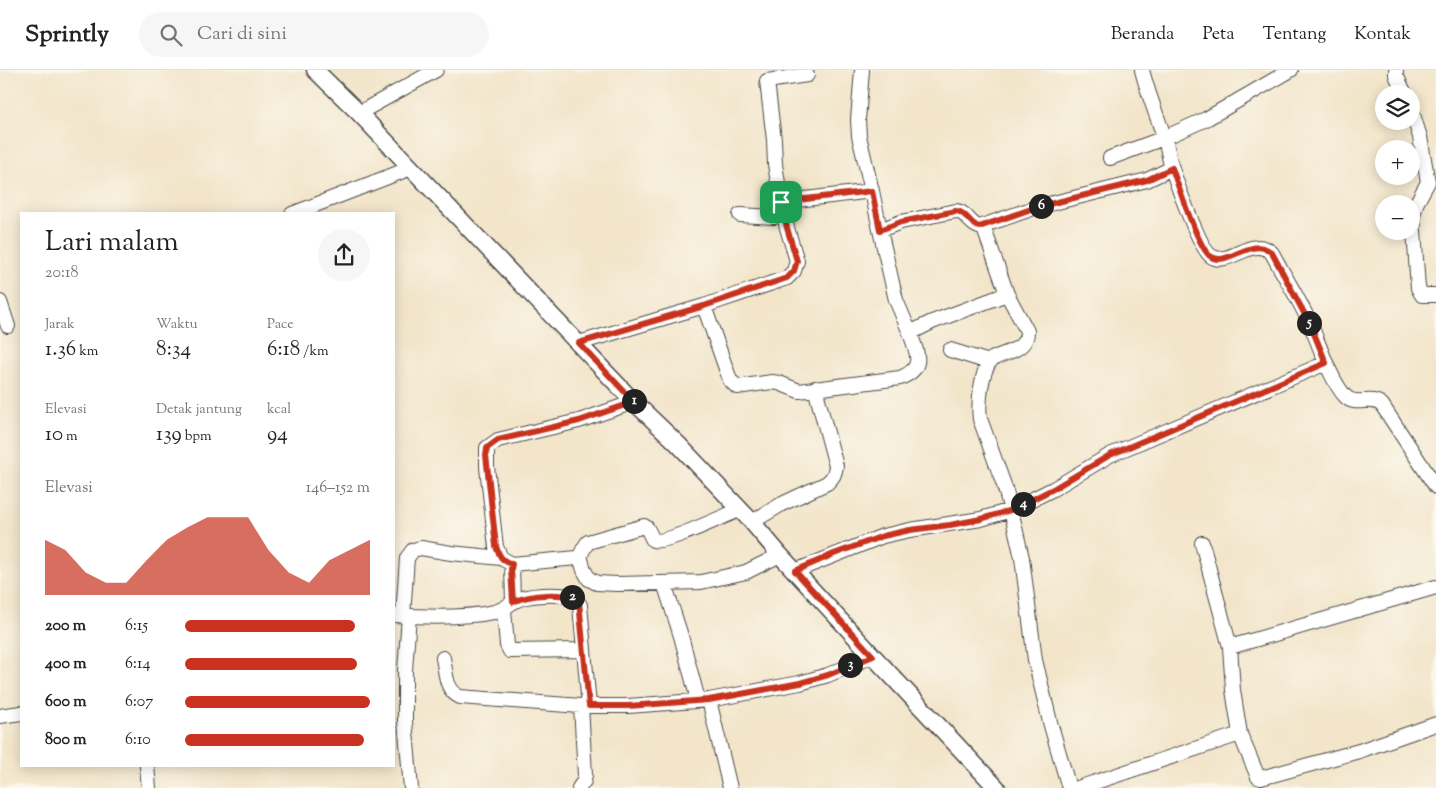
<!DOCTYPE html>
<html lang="id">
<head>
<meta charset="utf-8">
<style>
  :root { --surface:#fff; --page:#f6f6f6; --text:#222; --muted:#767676; --line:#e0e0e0; --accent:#c8321e }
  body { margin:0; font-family:"Sorts Mill Goudy",serif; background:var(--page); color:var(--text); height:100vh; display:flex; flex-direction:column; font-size:19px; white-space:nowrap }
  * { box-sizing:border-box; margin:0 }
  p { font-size:16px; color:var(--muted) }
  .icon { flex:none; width:28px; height:28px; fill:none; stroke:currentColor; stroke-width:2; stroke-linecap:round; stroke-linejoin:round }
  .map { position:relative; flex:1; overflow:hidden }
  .side { position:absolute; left:20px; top:142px; width:375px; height:555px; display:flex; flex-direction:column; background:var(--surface); border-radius:0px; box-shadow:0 2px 12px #0003 }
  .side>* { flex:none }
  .controls { position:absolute; left:1375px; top:15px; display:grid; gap:10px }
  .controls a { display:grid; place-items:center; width:45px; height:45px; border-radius:50%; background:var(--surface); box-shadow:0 2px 12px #0003; font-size:25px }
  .pin { position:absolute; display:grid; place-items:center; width:42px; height:42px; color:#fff; margin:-21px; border-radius:10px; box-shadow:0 2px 8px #0006 }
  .km { position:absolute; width:25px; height:25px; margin:-12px; border-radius:50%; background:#222; color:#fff; font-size:14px; line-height:25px; text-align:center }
  .round { display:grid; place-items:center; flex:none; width:52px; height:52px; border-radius:26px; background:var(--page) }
  .head { display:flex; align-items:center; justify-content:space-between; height:85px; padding:0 25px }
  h1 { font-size:28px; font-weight:600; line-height:38px }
  .figures { display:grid; grid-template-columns:repeat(3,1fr); gap:8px; height:85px; padding:5px 25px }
  .figures div { display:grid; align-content:center }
  .figures b { font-size:21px; font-weight:600 }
  .figures small { font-size:14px; font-weight:400 }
  .figures p { font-size:14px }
  .chart { height:140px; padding:10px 25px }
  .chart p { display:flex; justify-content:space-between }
  .chart svg { width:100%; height:90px; margin-top:5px; fill:var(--accent); opacity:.7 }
  ul { padding:0 25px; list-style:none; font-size:16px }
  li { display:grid; grid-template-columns:80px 60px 1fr; align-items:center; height:38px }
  li i { height:12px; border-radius:6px; background:var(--accent) }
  header { display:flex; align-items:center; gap:30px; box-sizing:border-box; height:70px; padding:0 25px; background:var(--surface); border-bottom:1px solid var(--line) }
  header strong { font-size:24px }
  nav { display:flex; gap:28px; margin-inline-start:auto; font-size:18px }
  .search { width:350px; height:45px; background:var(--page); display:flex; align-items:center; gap:12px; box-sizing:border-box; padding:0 18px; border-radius:28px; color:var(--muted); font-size:19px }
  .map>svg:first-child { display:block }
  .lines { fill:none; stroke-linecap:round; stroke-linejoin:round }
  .minor-casing { stroke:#494743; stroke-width:16 }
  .tertiary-casing { stroke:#494743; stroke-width:19 }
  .minor { stroke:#fff; stroke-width:14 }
  .tertiary { stroke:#fff; stroke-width:16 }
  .route-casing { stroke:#fff; stroke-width:10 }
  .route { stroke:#c8321e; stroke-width:6 }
</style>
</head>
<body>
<header>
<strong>Sprintly</strong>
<div class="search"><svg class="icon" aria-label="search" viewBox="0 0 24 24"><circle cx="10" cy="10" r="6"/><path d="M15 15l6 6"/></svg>Cari di sini</div>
<nav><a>Beranda</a><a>Peta</a><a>Tentang</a><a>Kontak</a></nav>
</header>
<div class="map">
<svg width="1436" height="718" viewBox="0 0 1436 718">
  <rect width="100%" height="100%" fill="#fbf7ec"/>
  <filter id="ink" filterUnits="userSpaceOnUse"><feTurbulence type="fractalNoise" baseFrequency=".02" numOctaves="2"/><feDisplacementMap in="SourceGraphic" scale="10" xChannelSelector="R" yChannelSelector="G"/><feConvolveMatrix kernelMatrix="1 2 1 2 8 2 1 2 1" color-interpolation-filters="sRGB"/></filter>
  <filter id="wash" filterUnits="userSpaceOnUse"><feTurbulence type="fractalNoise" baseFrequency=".0096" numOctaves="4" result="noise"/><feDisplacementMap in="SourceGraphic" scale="20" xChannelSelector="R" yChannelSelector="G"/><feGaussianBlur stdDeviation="1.12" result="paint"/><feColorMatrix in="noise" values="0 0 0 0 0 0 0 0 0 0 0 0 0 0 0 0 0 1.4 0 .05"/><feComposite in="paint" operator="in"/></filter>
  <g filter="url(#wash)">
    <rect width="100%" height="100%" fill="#f2e5ca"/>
  </g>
  <g filter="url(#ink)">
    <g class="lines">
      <defs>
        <path id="minor" d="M862,0L858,50L859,66L872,121
          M1142,0C1148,24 1157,46 1165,69C1168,79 1169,89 1172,99C1177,114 1200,179 1211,186C1229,198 1252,164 1272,183C1285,208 1301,232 1312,258C1320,277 1332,313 1346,327C1356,337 1371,325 1382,335L1436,417
          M1396,0V5L1405,24
          M1411,38L1420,67L1428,112L1416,134L1413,146L1418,218L1422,225H1436
          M359,43L436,0
          M1110,88L1164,68L1206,49L1291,0
          M781,132L775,94L774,70L767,11L807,5
          M292,144L411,98
          M740,145L774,147L784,144
          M880,160L896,230L910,263
          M1007,224L1027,261C1028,280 1005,282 992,289C981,300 978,333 980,349L1004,415L1011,440L1022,488L1035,590L1050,652L1069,718
          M0,232L8,256
          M704,236L730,310L737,317L772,312L779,313L799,321L900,308C926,298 917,283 910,263L932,252L1007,224L983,156
          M579,273L704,236L787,208L794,201L797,191L787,158L781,132L872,121L880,160L901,152L956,141C967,142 969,154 979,157L1037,137L1147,110L1172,98
          M950,280L989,292
          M752,452L782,434L827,413C833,408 835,404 836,396L815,318
          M1202,473L1230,577L1233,620L1240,664L1258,707L1261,708L1359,681L1436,654
          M580,486L584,500L589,509L597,513L617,514L701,512L746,502L780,485
          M512,494L501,488L496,477L487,397V378L498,370L579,351L634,332
          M795,501L883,466L910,460L981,449L1011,440L1053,419L1110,385L1326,293
          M664,513L681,566L698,630
          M513,532L512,494L577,488L580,486L584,478L588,472L644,456L647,458L653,470C664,475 724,446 739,440
          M504,540L507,575L510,581L584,580
          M394,545C423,547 465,548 494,542C505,540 505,537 513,532C527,523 559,524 574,527L580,535L589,636
          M403,546L407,488L413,480L421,478L451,483L501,488
          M409,546L405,600V651L411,718
          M1230,577L1436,517
          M443,588C446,602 445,620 460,627L581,636H628L709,630L800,613L828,605L873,586
          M709,630L730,718
          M0,646L21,643
          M147,696L149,718
          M579,718L584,711L585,705L581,636
          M1078,718L1240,664"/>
        <path id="tertiary" d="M315,0L359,43L634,332L678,374L752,452L780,485L873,586L997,718"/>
      </defs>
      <use href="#minor" class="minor-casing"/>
      <use href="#tertiary" class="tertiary-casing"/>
      <use href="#minor" class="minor"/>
      <use href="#tertiary" class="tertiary"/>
    </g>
  </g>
  <g class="lines" filter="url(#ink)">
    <defs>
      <path id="route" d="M1172,98C1178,115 1198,177 1210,186C1227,199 1252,164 1272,183L1311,256L1326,293L1110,385L1053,419L1011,440L981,449L950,455L910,460L883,466L834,484L795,501L873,586L828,605L800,613L709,630L628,636H589L579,532C567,520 527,525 513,532L511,499L512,494C502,491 499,486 496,476L486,385L487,378L498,370L579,351L634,332L579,273L704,236L787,208L794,201L797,191L787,158L781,132L872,121L880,160L901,152L956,141C967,142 969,154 979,157L1037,137L1147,110Z"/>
    </defs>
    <use href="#route" class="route-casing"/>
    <use href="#route" class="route"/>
  </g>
</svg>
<div class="controls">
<a><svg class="icon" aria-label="layers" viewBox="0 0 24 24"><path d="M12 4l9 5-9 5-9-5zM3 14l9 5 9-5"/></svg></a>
<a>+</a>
<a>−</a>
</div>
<div class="pin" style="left:781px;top:132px;background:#1e9e55"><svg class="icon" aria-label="arrive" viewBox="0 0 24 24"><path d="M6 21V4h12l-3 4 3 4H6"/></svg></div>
<b class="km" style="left:634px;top:331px">1</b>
<b class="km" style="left:572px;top:527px">2</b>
<b class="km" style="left:850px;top:595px">3</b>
<b class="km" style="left:1023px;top:434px">4</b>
<b class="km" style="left:1309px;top:253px">5</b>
<b class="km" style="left:1041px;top:136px">6</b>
<section class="side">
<div class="head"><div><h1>Lari malam</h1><p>20:18</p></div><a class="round"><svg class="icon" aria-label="share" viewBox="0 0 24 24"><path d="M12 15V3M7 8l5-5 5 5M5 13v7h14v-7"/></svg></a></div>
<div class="figures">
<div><p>Jarak</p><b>1.36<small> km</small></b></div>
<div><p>Waktu</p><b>8:34</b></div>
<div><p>Pace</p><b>6:18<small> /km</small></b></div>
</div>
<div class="figures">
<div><p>Elevasi</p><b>10<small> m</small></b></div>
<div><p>Detak jantung</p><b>139<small> bpm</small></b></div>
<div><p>kcal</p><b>94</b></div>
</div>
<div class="chart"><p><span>Elevasi</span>146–152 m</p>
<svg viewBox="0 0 160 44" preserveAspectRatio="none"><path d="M0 44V17L10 22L20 33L30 38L40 38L50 27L60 17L70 11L80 6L90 6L100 6L110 22L120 33L130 38L140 27L150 22L160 17V44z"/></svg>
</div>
<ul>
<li><b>200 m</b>6:15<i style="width:92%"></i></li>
<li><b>400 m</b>6:14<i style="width:93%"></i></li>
<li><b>600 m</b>6:07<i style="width:100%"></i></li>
<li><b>800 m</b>6:10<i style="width:97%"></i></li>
</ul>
</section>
</div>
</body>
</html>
